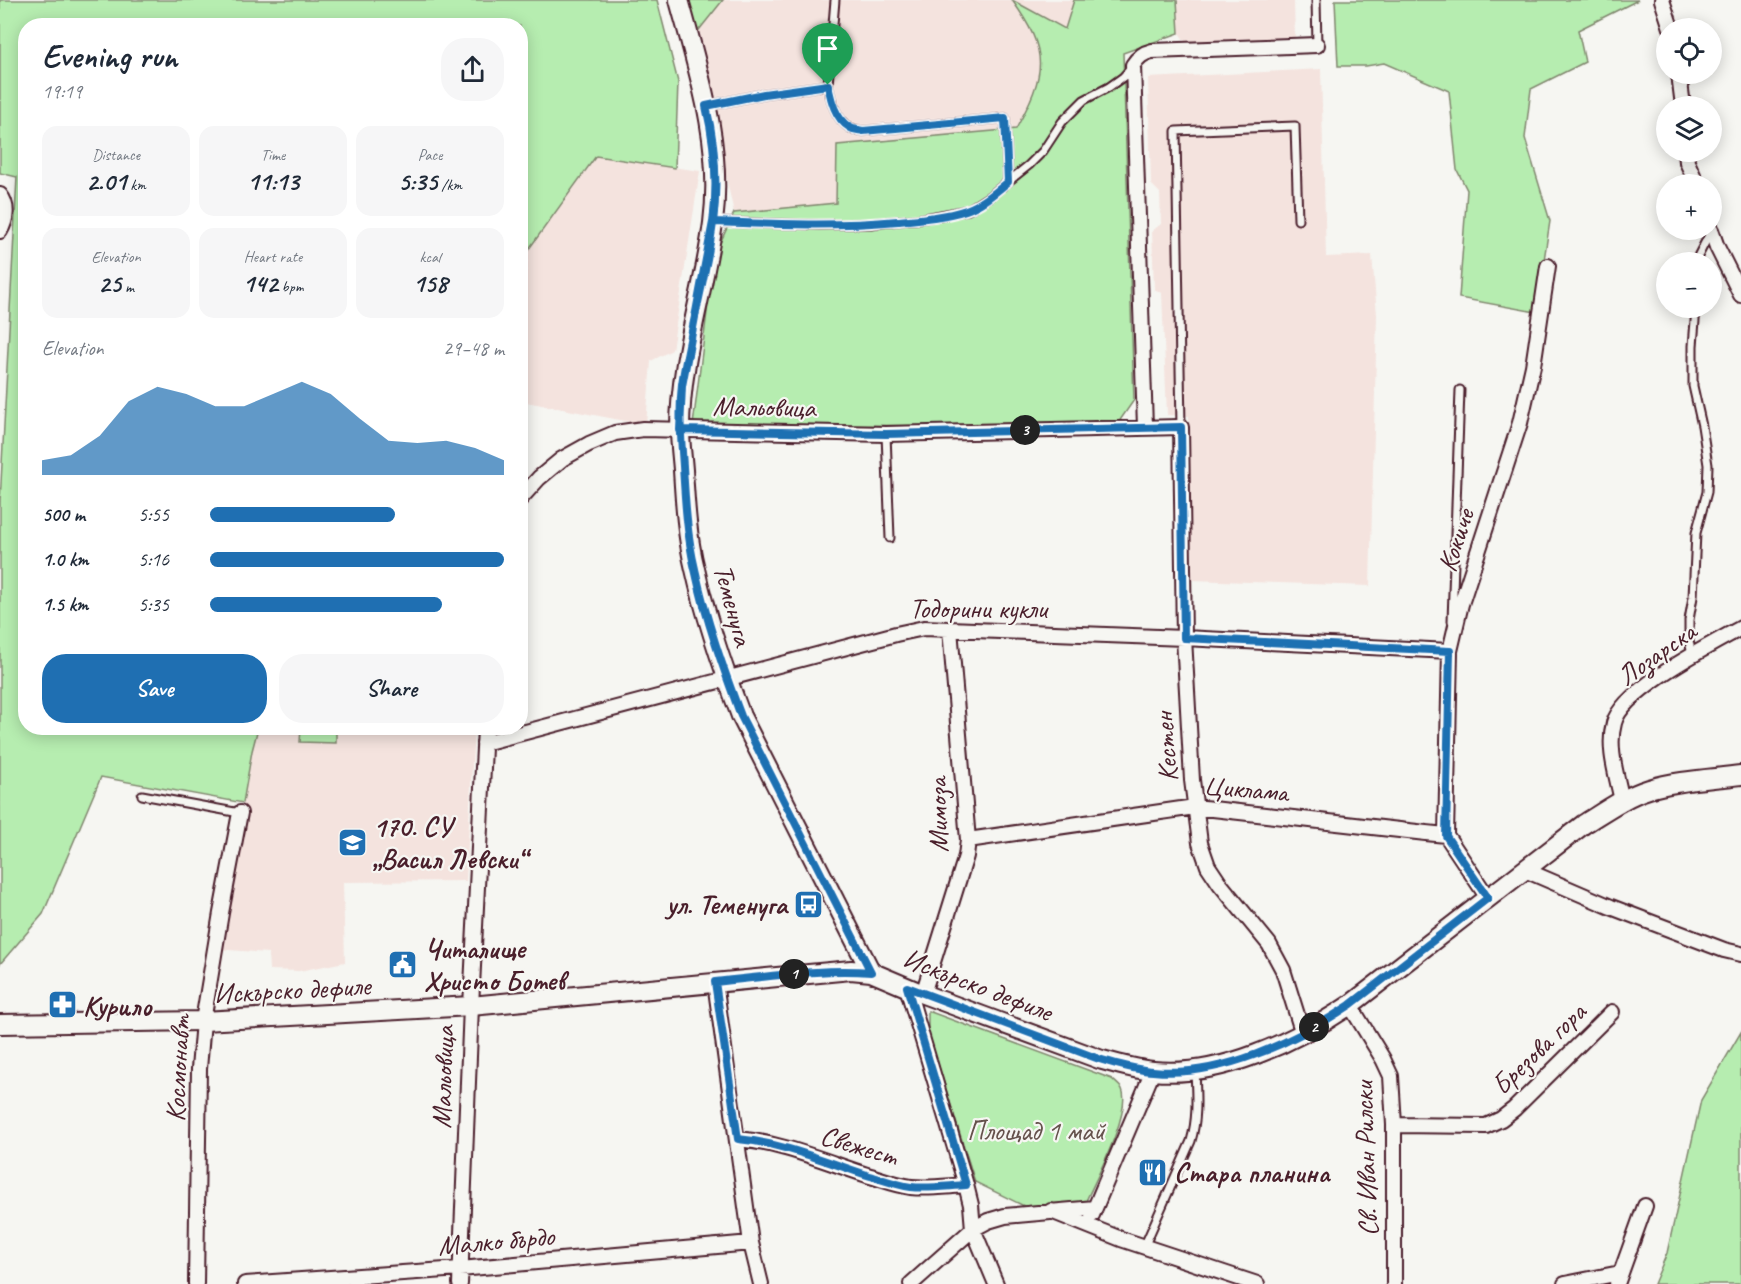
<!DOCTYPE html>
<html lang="en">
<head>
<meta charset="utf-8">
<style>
  :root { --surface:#fff; --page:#f6f6f7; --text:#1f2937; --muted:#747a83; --accent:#1f6fb2 }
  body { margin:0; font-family:Caveat,sans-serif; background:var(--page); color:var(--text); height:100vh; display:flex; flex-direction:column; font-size:22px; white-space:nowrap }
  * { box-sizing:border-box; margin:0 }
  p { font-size:20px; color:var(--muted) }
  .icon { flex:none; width:33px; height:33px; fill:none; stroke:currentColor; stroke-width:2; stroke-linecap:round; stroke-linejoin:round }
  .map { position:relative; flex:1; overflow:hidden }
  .drawer { position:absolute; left:18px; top:18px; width:510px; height:717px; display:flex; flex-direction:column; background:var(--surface); border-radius:24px; box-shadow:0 3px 15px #0003 }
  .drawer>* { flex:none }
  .tools { position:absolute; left:1656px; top:18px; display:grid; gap:12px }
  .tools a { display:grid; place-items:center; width:66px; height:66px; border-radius:50%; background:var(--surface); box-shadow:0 3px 15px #0003; font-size:30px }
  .pin { position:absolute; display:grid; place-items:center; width:51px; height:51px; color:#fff; margin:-62px -26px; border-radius:50% 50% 50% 0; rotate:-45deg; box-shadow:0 0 6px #0007 }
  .pin .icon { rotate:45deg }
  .km { position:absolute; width:30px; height:30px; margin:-15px; border-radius:50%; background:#222; color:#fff; font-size:16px; line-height:30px; text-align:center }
  .round { display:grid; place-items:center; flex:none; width:63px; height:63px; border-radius:24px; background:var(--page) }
  .summary { display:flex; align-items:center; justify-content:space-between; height:102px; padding:0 24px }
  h1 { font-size:33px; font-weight:700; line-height:45px }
  .stats { display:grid; grid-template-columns:repeat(3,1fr); gap:9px; height:102px; padding:6px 24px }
  .stats div { display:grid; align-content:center; border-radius:15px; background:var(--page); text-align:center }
  .stats b { font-size:26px; font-weight:700 }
  .stats small { font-size:16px; font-weight:400 }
  .stats p { font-size:16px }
  .chart { height:168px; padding:12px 24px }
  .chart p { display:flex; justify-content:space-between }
  .chart svg { width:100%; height:108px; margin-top:6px; fill:var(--accent); opacity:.7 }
  .button { display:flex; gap:12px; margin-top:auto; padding:12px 24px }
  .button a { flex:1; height:69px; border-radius:24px; background:var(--accent); color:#fff; font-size:24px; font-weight:700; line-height:69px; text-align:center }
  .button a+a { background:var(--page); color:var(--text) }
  ul { padding:0 24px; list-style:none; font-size:20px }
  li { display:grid; grid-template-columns:96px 72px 1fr; align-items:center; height:45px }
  li i { height:15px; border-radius:8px; background:var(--accent) }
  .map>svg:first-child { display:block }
  .built { fill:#f4e3de }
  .green { fill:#b6edb0; stroke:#80866e; stroke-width:1.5 }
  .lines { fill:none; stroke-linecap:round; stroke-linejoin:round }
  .lane-casing { stroke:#4a1f2b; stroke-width:11 }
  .street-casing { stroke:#4a1f2b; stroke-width:18 }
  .secondary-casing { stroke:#4a1f2b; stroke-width:22 }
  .lane { stroke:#f6f6f2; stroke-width:7 }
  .street { stroke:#f6f6f2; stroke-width:14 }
  .secondary { stroke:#f6f6f2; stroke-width:18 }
  .route-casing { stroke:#fff; stroke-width:12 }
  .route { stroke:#1f6fb2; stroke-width:8 }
  .labels { text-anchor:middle; stroke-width:4.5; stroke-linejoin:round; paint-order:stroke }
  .street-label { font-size:28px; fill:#4a1f2b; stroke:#f6f6f2 }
  .poi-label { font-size:28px; font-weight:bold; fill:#4a1f2b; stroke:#f6f6f2; text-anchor:start }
  .park-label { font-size:28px; fill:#65524c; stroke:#f6f6f2 }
</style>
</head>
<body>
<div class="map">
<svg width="1741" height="1284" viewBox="0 0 1741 1284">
  <rect width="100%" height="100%" fill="#f6f6f2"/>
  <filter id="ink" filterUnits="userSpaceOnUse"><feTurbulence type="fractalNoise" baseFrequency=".0167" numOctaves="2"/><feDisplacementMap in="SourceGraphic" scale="12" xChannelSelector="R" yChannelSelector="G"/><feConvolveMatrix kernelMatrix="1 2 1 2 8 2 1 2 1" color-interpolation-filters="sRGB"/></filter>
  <g filter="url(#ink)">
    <path class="built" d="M723,0H1074L1065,30L1013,1L1027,21L1037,44L1041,68L1032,99L1016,129L838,145L837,203L734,213L695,35Z
      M1177,0H1294L1295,42L1190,48L1179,33Z
      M1321,69L1326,257L1372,255L1377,315L1370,586L1191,580L1189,416L1167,415L1162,293L1154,289L1152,231L1161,224L1160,193L1151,184L1148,78Z
      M596,156L700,171L672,350L651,361L646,425L521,401L520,319L529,248Z
      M258,728H474L466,881L343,882L345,962L299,971L269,970L268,953L215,949L243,803L252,751Z"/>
    <path class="green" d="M0,0H657L678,82L675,168L596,156L521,260L520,26H26V728H258L252,751L243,803L101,777L43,914L0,964V502L17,177L0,173Z
      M687,0H723L695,35Z
      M1012,0L1065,29L1074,0H1177L1179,33L1123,53L1134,400L1116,426L693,425L714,256L734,213L836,203L837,145L1016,129C1046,73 1050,53 1012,0Z
      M1335,0H1638L1578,30L1585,62L1531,89L1525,138L1550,221L1536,312L1459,298L1467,190L1457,170L1449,91L1384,63L1366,66H1338Z
      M301,728H336V743L300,742Z
      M928,1011L1112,1079C1115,1082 1120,1086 1122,1089C1132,1111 1096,1179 1086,1201L1026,1207L975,1182L928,1032Z
      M1741,1032V1284H1654L1667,1253L1701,1100Z"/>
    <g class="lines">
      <defs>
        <path id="lane" d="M1316,0L1317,45
          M828,85L835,0
          M706,106L764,94L828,85C831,100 835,118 849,127C853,130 859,130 863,131L1005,118L1008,182
          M713,222L819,225L871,224L920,219L968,210L990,196L1029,165L1043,151L1062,122L1084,100L1109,87L1123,77L1133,66
          M1695,262L1711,231
          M1181,427L1176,131L1295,126L1298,220
          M886,434L890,538
          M1452,621L1460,390
          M1692,655L1689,641V620L1693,597L1696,533L1707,492L1708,465L1702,426L1693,386V346L1696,308
          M142,795L240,813
          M1144,1247L1191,1141C1198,1117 1196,1095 1195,1070"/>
        <path id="street" d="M1662,0L1671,28
          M1679,74L1683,106
          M1686,152L1687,162L1697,184
          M0,195C9,206 6,221 0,231
          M1711,230L1717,247L1741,295
          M1145,427L1133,65C1138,57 1143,53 1152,51L1317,45
          M520,499L539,478L562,459L589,444L615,433L643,429L886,434L1181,427L1184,638L1192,780L1200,843L1208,866L1220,884L1269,944L1283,970L1303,1034
          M484,743L896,634L924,628L1184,638L1450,651
          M1622,801C1617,776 1607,748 1614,723C1622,690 1711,645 1741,628
          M1446,835L1450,651L1461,604L1520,423L1533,366L1548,266
          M968,840L1195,807L1426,833L1446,835L1488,898
          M1525,870L1611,907L1724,950L1741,954
          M715,982L751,1243L761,1284
          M907,987L966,1185L971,1205L973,1229L996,1284
          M923,994L966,856L968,840L950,629
          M1350,1005L1383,1059L1391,1076L1394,1125V1284
          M1394,1125L1486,1126L1501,1119L1514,1109L1612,1012
          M738,1139C782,1143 824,1161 867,1175C881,1179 896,1185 911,1187C929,1189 948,1186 966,1185
          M1051,1211L1121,1239L1257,1284
          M1092,1215L1153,1071
          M196,1284L199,1069L203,1021L221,913L240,813
          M245,1284L460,1269L751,1243
          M460,1284L471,1006L485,728
          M911,1284L973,1229L988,1221L1005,1216L1095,1208
          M1565,1284L1620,1273
          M1617,1284L1645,1206"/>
        <path id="secondary" d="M679,0C699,73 723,146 713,223C704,292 680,359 680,429C680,443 682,456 683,470C685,503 687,537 695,569C706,619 723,668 741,716L871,972
          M0,1024L203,1021L471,1006L851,970L871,972L923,994L1099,1059C1117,1064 1134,1069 1153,1071C1220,1078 1296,1041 1350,1005L1584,824C1605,811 1626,796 1649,789C1679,780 1711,779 1741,775"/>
      </defs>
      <use href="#lane" class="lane-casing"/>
      <use href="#street" class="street-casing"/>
      <use href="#secondary" class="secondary-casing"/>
      <use href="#lane" class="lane"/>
      <use href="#street" class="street"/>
      <use href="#secondary" class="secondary"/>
    </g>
  </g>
  <g class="lines" filter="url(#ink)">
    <defs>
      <path id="route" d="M828,85L764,94L706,106C715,144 718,184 713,223C706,277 690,330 682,384C679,411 681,439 683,466C685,500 687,536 695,569C706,620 723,668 741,716L871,972C820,968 767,977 715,982L738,1139C782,1143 824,1161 867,1175C881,1179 896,1185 911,1187C929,1189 948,1186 966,1185L907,987L1099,1059C1117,1064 1134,1070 1153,1071C1220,1078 1296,1041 1350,1005L1488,898L1446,836L1450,651L1184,638L1181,427L886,434L680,430L682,386L713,222C775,224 836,227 898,221C920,219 945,217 966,210C981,205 996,192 1008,182L1005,118L863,131C859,130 853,130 849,127C835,118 831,100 828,85"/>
    </defs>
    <use href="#route" class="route-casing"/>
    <use href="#route" class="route"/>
  </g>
  <defs>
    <symbol id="school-square" viewBox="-11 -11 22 22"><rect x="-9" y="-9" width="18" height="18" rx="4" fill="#1f6fb2" stroke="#f6f6f2"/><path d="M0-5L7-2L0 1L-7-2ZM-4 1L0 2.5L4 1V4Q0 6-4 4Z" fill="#fff"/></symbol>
    <symbol id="bus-square" viewBox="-11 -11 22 22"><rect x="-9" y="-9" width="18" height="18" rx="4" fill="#1f6fb2" stroke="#f6f6f2"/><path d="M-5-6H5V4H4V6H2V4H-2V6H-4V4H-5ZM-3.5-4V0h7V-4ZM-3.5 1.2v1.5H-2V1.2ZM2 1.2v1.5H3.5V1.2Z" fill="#fff"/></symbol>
    <symbol id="civic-square" viewBox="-11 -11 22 22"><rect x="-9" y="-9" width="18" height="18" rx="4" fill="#1f6fb2" stroke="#f6f6f2"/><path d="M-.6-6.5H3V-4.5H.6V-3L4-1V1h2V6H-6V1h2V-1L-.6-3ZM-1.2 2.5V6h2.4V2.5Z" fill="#fff"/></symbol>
    <symbol id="pharmacy-square" viewBox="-11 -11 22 22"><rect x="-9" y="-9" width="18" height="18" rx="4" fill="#1f6fb2" stroke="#f6f6f2"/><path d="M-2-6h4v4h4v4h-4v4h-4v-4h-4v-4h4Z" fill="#fff"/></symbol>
    <symbol id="restaurant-square" viewBox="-11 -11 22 22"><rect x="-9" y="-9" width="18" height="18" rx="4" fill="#1f6fb2" stroke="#f6f6f2"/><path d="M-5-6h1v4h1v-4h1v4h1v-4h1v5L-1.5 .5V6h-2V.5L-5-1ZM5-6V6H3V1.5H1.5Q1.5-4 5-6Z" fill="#fff"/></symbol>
  </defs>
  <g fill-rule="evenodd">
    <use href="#school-square" x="336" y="826" width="33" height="33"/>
    <use href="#bus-square" x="792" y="888" width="33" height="33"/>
    <use href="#civic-square" x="386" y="948" width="33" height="33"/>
    <use href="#pharmacy-square" x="46" y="988" width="33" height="33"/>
    <use href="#restaurant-square" x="1136" y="1156" width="33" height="33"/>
  </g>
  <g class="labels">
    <g class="street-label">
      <text transform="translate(764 406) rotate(1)" y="10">Мальовица</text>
      <text transform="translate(1455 540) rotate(-72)" y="10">Кокиче</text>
      <text transform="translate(734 605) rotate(75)" y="10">Теменуга</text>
      <text x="978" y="618">Тодорини кукли</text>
      <text transform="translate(1656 653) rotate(-35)" y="10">Лозарска</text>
      <text transform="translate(1165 747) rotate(-94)" y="10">Кестен</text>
      <text transform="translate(1246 788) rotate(5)" y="10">Циклама</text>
      <text transform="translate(937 815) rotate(-91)" y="10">Мимоза</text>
      <text transform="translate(978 984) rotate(21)" y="10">Искърско дефиле</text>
      <text transform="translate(292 989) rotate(-3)" y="10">Искърско дефиле</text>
      <text transform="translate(1538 1048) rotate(-44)" y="10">Брезова гора</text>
      <text transform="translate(177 1068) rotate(-87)" y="10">Космонавт</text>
      <text transform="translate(442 1077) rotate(-88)" y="10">Мальовица</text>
      <text transform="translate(859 1145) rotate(17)" y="10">Свежест</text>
      <text transform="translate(1365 1159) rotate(-92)" y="10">Св. Иван Рилски</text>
      <text transform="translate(496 1240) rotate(-5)" y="10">Малко бърдо</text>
    </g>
    <g class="poi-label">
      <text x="373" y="836">170. СУ<tspan x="373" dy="32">„Васил Левски“</tspan></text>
      <text x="787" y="914" text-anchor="end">ул. Теменуга</text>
      <text x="424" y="958">Читалище<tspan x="424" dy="32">Христо Ботев</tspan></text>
      <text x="83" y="1015">Курило</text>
      <text x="1174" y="1182">Стара планина</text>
    </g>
    <g class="park-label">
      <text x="1036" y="1140">Площад 1 май</text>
    </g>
  </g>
</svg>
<div class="tools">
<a><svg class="icon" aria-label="locate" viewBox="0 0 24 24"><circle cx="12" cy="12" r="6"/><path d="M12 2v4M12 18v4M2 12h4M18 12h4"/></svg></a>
<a><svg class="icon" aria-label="layers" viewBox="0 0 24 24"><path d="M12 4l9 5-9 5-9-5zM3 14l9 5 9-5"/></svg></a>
<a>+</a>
<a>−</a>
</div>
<div class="pin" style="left:828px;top:85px;background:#1e9e55"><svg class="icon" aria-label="arrive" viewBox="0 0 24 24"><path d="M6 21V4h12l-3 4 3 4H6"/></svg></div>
<b class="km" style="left:794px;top:974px">1</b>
<b class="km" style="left:1314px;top:1027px">2</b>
<b class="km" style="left:1025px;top:430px">3</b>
<section class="drawer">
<div class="summary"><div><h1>Evening run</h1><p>19:19</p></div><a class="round"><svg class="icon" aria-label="share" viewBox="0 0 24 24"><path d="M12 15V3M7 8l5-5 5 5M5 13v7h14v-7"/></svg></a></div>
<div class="stats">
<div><p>Distance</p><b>2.01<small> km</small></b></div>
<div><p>Time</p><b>11:13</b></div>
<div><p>Pace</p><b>5:35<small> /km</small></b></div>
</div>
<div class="stats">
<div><p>Elevation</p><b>25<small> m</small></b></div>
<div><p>Heart rate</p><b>142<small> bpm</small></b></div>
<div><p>kcal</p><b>158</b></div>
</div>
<div class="chart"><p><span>Elevation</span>29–48 m</p>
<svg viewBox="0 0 160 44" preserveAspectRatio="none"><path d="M0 44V38L10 36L20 28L30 14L40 8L50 11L60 16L70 16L80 11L90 6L100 11L110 21L120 30L130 31L140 30L150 33L160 38V44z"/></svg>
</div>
<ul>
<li><b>500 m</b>5:55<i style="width:63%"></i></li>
<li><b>1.0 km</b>5:16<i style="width:100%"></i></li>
<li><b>1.5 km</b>5:35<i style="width:79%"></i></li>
</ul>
<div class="button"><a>Save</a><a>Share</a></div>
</section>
</div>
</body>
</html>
